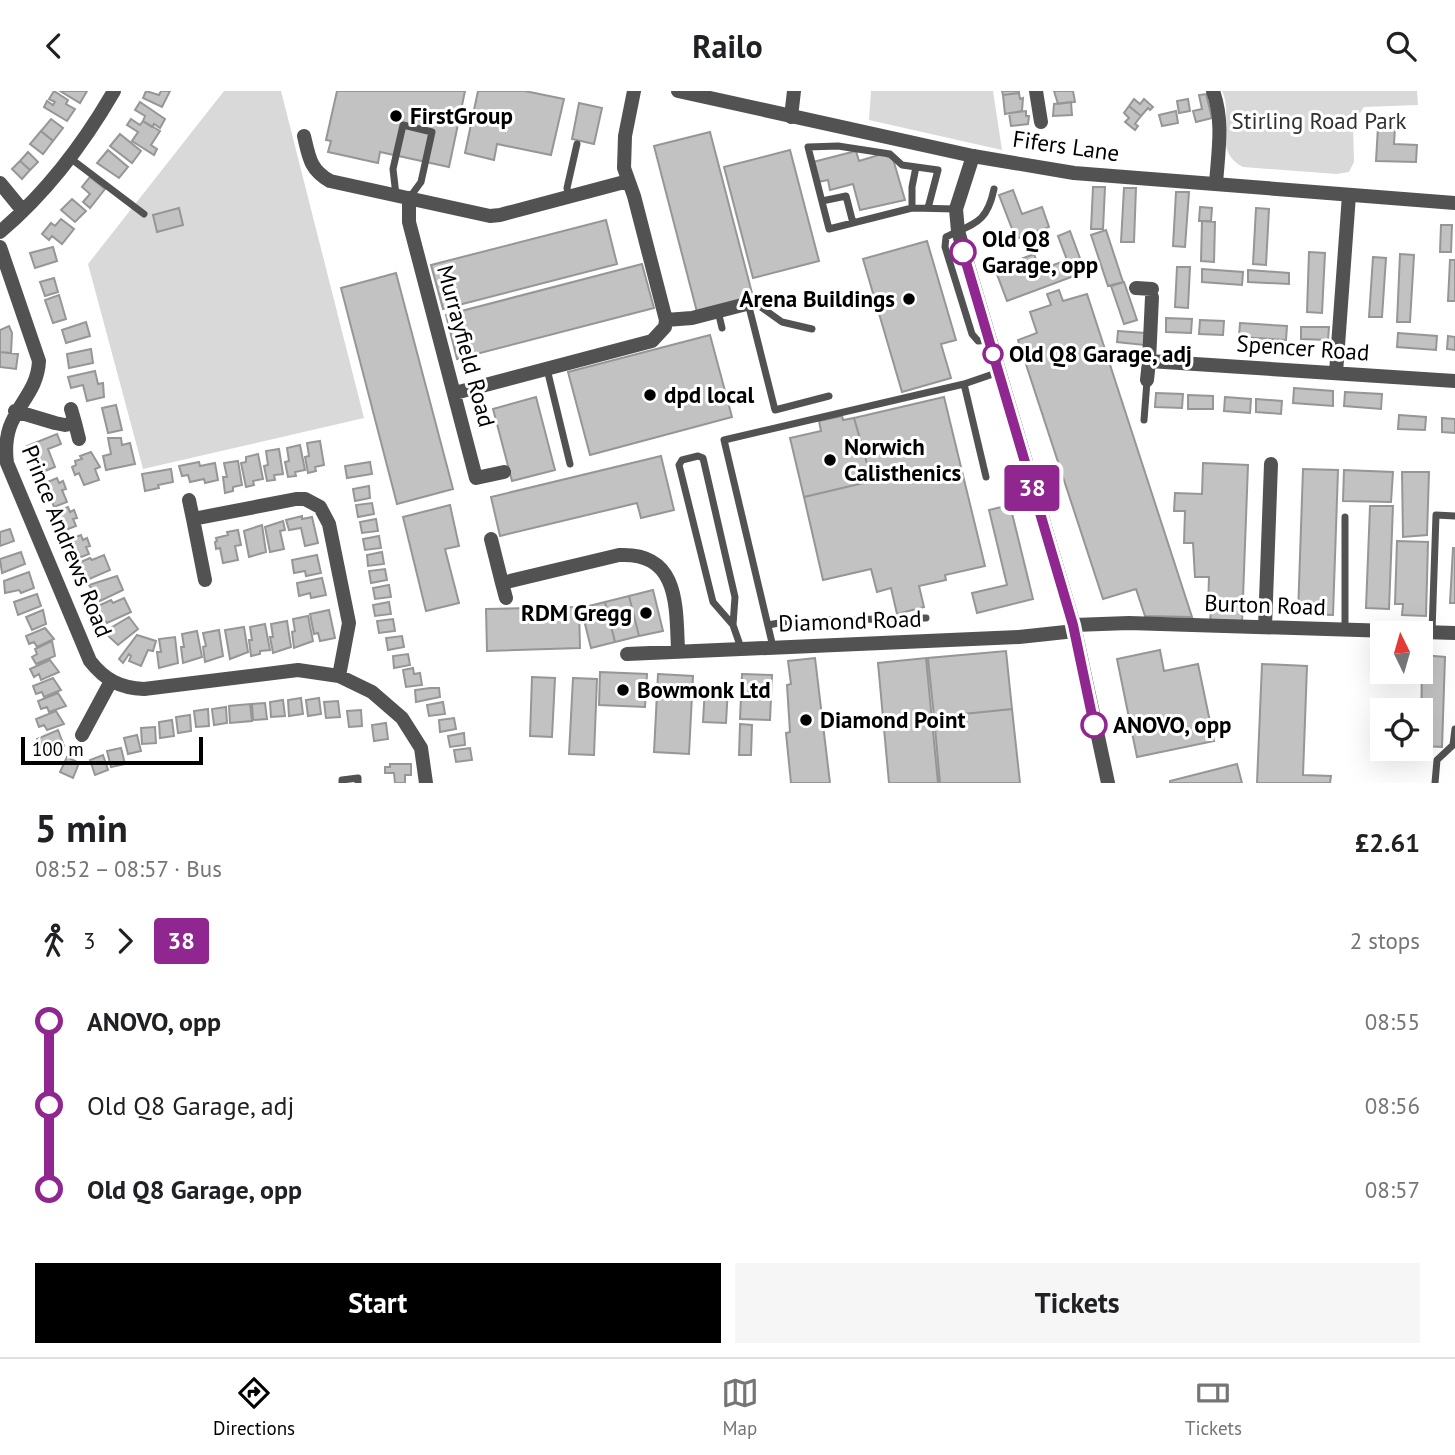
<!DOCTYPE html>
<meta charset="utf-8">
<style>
:root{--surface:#fff;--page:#f6f6f6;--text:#202124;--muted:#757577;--line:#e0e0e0;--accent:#000}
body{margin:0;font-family:"PT Sans",sans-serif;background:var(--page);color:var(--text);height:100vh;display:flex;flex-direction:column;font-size:26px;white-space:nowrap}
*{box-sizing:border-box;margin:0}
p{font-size:23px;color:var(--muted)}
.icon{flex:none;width:38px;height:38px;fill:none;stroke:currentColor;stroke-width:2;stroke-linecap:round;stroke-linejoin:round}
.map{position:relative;height:692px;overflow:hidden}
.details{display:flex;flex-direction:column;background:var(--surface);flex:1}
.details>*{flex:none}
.badge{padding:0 14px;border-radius:5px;font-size:24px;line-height:46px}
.needle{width:46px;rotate:355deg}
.buttons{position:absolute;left:1370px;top:530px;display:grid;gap:14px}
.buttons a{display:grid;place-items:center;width:63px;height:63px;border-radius:0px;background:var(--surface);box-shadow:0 7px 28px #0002;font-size:35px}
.scale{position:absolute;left:21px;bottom:18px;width:182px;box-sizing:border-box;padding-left:7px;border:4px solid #000;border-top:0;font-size:19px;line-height:24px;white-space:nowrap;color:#000;-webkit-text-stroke:5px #fff;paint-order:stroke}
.map>.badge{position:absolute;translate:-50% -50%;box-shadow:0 0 0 4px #fff}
.legs{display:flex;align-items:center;gap:10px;height:77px;padding:0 35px;font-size:23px}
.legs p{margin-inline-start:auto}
.head{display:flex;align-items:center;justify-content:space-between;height:119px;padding:0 35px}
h1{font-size:38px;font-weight:800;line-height:52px}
.primary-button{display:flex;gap:14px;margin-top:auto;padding:14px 35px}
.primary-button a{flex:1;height:80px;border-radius:0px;background:var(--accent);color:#fff;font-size:28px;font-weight:800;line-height:80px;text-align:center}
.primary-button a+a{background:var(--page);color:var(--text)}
ul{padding:0 35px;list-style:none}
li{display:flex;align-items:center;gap:24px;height:84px;font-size:26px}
li i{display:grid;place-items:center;width:10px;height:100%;margin:0 9px;background:currentColor}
li i::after{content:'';width:18px;height:18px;margin:-9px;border:5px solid;border-radius:50%;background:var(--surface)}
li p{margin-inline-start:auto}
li:first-child i{background:linear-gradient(#0000 50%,currentColor 0)}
li:last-child i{background:linear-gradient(currentColor 50%,#0000 0)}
header{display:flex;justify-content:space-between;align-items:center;height:91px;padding:0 35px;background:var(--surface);font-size:32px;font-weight:800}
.tab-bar{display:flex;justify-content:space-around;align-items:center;height:98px;border-top:2px solid var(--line);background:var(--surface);font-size:19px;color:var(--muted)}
.tab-bar a{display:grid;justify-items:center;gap:4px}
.tab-bar .selected{color:var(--accent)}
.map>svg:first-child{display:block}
.green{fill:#d9d9d9}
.building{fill:#c2c2c2;stroke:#969696;stroke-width:2}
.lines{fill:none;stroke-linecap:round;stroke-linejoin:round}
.service{stroke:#525252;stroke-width:7}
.minor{stroke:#525252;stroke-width:14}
.tertiary{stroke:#525252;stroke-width:14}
.line-1-casing{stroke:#fff;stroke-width:16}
.line-1{stroke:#90268f;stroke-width:10}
.poi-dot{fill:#000;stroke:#fff;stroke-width:2.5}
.stop-1-dot{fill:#fff;stroke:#90268f;stroke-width:3.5}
.labels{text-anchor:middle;stroke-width:6;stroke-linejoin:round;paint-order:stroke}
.poi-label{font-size:23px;font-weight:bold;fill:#000;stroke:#fff;text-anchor:start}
.park-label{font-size:23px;fill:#303030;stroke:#fff}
.street-label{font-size:23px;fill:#000;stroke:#fff}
.stop-label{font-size:23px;font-weight:bold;fill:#000;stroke:#fff;text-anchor:start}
</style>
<header><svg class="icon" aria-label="back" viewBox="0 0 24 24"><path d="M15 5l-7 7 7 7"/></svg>Railo<svg class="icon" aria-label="search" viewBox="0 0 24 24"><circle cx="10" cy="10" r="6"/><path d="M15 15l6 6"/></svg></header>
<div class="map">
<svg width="1455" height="692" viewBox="0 0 1455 692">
<rect width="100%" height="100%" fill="#fff"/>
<path class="green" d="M224,0H281L364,327L143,378L88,173Z
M871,0H993L1002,59L869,29Z
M1222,0H1417L1418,14L1364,16L1353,32L1354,71L1349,81L1337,83L1243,76C1211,60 1235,27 1222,0Z"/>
<path class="building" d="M54,0L68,9L66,13L75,18L67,30L44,16L47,10L53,14L55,11L49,8Z
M60,0H87L80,12Z
M146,0L159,4L161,0H170L162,16L143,7Z
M337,0H465L449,76L380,61L378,72L328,61L331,50L326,49Z
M478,0H525L564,8L551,64L497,53L494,69L465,62Z
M1002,0H1019V2L1003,4Z
M1054,0H1073L1075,11L1058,13Z
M1019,2L1020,8L1023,7L1022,20L1005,23L1003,4Z
M1206,3L1212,27L1196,31L1193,20L1202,18L1199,4Z
M1134,8L1140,13L1144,8L1153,16L1150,19L1148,17L1141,25L1129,15Z
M1188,8L1190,20L1179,22L1177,10Z
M140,11L165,28L160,37L154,33L152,36L143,30L145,25L135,19Z
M1071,11L1072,24L1053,25L1054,13Z
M579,12L602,17L594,53L572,48Z
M1129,15L1141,25L1135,33L1138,35L1135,39L1125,31L1129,27L1124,22Z
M1026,20V25H1029L1028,33L1011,35L1009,22Z
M1176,20L1178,32L1162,35L1159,24Z
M51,28L63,37L53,50L41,40Z
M131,28L140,34L143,30L160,40L151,54L157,58L154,64L132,50L138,41L127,34Z
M1378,36H1395L1394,53L1417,54L1416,71L1376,70Z
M41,40L53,50L43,63L30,53Z
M710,41L753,206L697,221L654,55Z
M120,43L141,60L132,72L110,55Z
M108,59L128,76L119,87L97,72Z
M790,59L819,170L753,187L724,76Z
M856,60L859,70L882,63L893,68L905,109L860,119L853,93L830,99L828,89L818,91L813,71Z
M28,61L38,71L30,79L20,70Z
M20,70L30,79L22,88L12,78Z
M90,86L105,98L90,117L83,111L90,103L82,96Z
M1093,96H1105L1103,138H1091Z
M1124,97H1136L1134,151H1121Z
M1013,99L1022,123L1042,116L1049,136L1016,148L999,104Z
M1176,101H1189L1185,156L1173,155Z
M72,108L86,120L75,131L61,119Z
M1200,116L1212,117L1211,130H1199Z
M179,117L183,134L157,141L153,124Z
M1256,117L1269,118L1266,174L1253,173Z
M61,128L74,138L62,153L52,145L49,149L42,143L51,132L55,135Z
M606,129L617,173L443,218L431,174Z
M1202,130L1215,131L1214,171L1201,170Z
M1441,134H1452L1451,161H1440Z
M1106,139L1123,191L1108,195L1091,144Z
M1070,140L1085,181L1007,210L995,178L1034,163L1040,179L1067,169L1058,145Z
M927,150L956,249L941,253L951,287L902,301L863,168Z
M53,156L57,170L35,177L30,162Z
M1309,161L1325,162L1322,222L1307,221Z
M1400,163L1414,164L1410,231H1397Z
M1373,166L1386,167L1382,226H1369Z
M1450,169H1455V210H1448Z
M642,173L654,217L457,268L446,224Z
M1177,176H1190L1188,217L1175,216Z
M1202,178L1243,181L1242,194L1202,191Z
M1248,179L1289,182V193L1248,191Z
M396,182L453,398L397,413L341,197Z
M54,187L58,201L45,205L40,191Z
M1124,191L1137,229L1124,233L1111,195Z
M1059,199L1063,210L1087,203L1192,526L1145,525L1136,498L1103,508L1018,249L1037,242L1030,221L1051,214L1047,203Z
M59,204L66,228L53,232L45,209Z
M1166,227L1192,228L1191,242L1166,241Z
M1200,229L1224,230L1223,244L1199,243Z
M86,231L90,245L66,252L62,239Z
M1240,232L1287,235L1286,249L1239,246Z
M9,235L12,242L11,262L0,261V239Z
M1301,236H1329L1328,249L1301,248Z
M1118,240L1145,242L1144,254L1117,251Z
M1398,242L1437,245L1436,259L1397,256Z
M710,244L732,326L590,364L568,281Z
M1448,245L1455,246V259L1447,258Z
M91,258L93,272L69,277L67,263Z
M0,261L18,263L16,278L0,276Z
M95,280L98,293L103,292L104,306L87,310L83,294L71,297L68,286Z
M1294,297L1333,300V315L1293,312Z
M1345,301L1382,303L1381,318L1344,315Z
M1156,302L1183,303L1182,317L1155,316Z
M1188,304L1213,305V318H1188Z
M536,306L555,379L512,390L493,318Z
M944,306L985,475L945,484L946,489L919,495L924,516L897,523L891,497L877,501L871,478L823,489L804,406L872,390L854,327Z
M1225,306L1251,308L1250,322L1224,320Z
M1256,308L1282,310L1281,323L1256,321Z
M116,314L122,339L108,342L102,317Z
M1399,324L1426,326L1425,339L1398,338Z
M842,325L843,329L854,327L872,390L804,406L790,347L821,340L819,330Z
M1442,327L1455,328V342L1442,341Z
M57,343L61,353L48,358L55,376L38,383L27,355Z
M108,347H121L122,354L130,352L135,373L106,379L103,365L111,363Z
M320,350L324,374L315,376L316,380L308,382L305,366L309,365L307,352Z
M300,354L305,379L295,381L296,385L288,386L285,371L289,370L287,357Z
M279,358L283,383L274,384L275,389L267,390L264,375L268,374L266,360Z
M91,361L100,376L95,378L99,389L84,394L79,382L75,384L72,376L76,374L75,370L82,368L80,365Z
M258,363L263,388L253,390L254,394L246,396L241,372L246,371V366Z
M661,365L674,419L641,427L637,412L500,445L491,406Z
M238,370L242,394L233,396V400L225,402L223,386H227L224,372Z
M199,371L200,375L215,372L218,389L205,392L204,388L190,391L188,384L182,385L179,375Z
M370,371L372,383L347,387L345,375Z
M1203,372L1248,374L1242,533L1210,532L1211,518H1208L1209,486H1195L1193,452H1184L1185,420H1174L1175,402L1202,403Z
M171,378L173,391L158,394L159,397L145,400L142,383Z
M1303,378L1338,379L1333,524L1298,523Z
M1344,379L1393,381L1391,411L1343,410Z
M1402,381H1429L1427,444L1403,446Z
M57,387L59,392L63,390L66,398L62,399L67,411L54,416L45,392Z
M369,395L370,407L355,410L353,398Z
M372,412L374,423L358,426L356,414Z
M450,414L459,455L445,458L459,512L426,520L403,426Z
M1010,414L1033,508L977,522L972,502L1007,494L989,419Z
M1370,415H1393L1389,518L1366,517Z
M68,416L70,421L74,419L77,427L73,428L76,435L63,440L55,421Z
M302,425V428L312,426L318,452L305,455L301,437L289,439L286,429Z
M376,428L378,440L362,442L360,431Z
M283,430L285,439L280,440L284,458L270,461L265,436Z
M262,434L266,461L249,466L244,440Z
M10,438L14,450L0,455V441Z
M238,439L241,454L235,455L238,469L223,472L220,457L216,458L215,451L217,450L216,447L228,444L227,441Z
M81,444L83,449L87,447L90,455L86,456L89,463L76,468L68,449Z
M379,445L381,457L365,459L363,448Z
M1397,450L1428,451L1426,525L1402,524L1403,513H1395Z
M1453,457H1455V512H1450Z
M21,461L25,473L2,482L0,468Z
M382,461L384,473L368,475L367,464Z
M104,464L110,479L87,489L82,480L79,481L76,473L90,467L92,469Z
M317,464L321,482L306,485L305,480L294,482L292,469Z
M385,478L387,489L371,492L369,480Z
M29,481L34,497L21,502L19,499L5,502L4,490Z
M117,485L123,499L100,510L89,494Z
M322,487L326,504L311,507L310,502L299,505L297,492Z
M389,494L391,506L375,508L373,497Z
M653,499L663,540L639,545L629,505Z
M37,503L41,515L18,524L14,511Z
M629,505L639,545L615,551L605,511Z
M124,507L131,521L107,532L96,516L111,509L113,512Z
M389,511L391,523L375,525L373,514Z
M605,511L615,551L591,557L581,517Z
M579,516L580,557L487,560L486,518Z
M43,519L46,533L32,539L26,526Z
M329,519L335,547L320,550L318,542L314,543L310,523Z
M308,525L313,550L294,557L292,541L295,540L293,528Z
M129,526L138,538L118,554L104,541Z
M393,528L395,540L379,542L377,530Z
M287,530L291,556L273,562L270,546H273L271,533Z
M265,533L270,559L260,560V563L251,565L249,549H252L250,536Z
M244,536L248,561L230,568L225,539Z
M45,537L54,548L37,556L34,551L29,553L26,545Z
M219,539L223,565L205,571L203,556L206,555L203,542Z
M197,540L202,566L183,572L181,556H184L182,543Z
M137,544L156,550L153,560L148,559L141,575L129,570L131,565L129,563L123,572L119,568Z
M402,545L404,556L388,559L386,547Z
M175,546L178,572L159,577L157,561H161L159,548Z
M52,550L55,565L36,573L32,566L37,563L35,558Z
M1160,559L1164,580L1198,573L1214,650L1137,666L1117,568Z
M1006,560L1012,618L934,626L928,567Z
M408,563L410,574L394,577L393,565Z
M1422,564L1445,566L1442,656L1421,655Z
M815,567L830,692H791L786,642L790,641L787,594L791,593L788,570Z
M926,567L938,692H889L878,572Z
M50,569L59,581L41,589L39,583L34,586L30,578Z
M1262,573L1307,575L1303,684L1331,685L1330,692H1257Z
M413,577L414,583L420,582L422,594L406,596L403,579Z
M600,581L647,583L645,616L599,614Z
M658,583L693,585L689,663L654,661Z
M742,583L772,584L770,629L740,628Z
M532,586L555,587L552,646L530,645Z
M53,587L61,599L44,606L42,601L36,603L33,595Z
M573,587L597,588L594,664L569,663Z
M705,596L728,597L726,632L703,631Z
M430,597H439L440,606L416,611L415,599Z
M58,602L66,615L49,621L47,616L41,618L38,610Z
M301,607L303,623L289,625L288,609Z
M319,607L321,623L308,625L306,609Z
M283,609L285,625L271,626L270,611Z
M338,610L340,626L326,627L324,611Z
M443,611L445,623L429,625L427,614Z
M265,612L267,628L253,629L252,613Z
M250,613L252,630L230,632L229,615Z
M226,616L227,632L214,634L212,618Z
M208,618L209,635L196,636L194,620Z
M1012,618L1020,692H940L934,626Z
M361,619L362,635L349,636L347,620Z
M56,620L64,633L47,639L44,634L39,636L36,628Z
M190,624L191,640L178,642L176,626Z
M454,627L456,638L440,641L439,629Z
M172,629L174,645L160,647L159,631Z
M386,632L388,648L374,650L372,634Z
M740,633L752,634L751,664H739Z
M155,636L156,652L142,653L141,637Z
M58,639L64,655L44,663L37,648Z
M464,642L465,654L450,656L448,645Z
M137,644L141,660L128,663L124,647Z
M121,657L125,673L111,676L107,660Z
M470,657L472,669L456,671L454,659Z
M103,664L108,679L95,684L90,669Z
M67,666L79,672L73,687L60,681Z
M390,673H411V684H405V692H395L394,682H385V676H390Z
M1237,673L1242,692H1170V690Z"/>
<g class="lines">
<path class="service" d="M70,67L144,123
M396,104L393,78L403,34L432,41L421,91L410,106
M569,106L567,97L577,53
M822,110L846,105L853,132
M912,117V96L916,76
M928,117L938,79L902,74L890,63L838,55L808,56L829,138L912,117L956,118
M754,211L782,231L812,238
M748,212L775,319L829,305
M718,220L722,237
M990,249L978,250L972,243L945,156L946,146C975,132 987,132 994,98
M547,278L570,373
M964,293L999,281
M1144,329L1147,290
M733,534L713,511L679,374L682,369L698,365L703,367L735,506L733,534L741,557
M768,534L790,530L926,527
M1345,539V426
M1432,541L1436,424L1455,425
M773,556L724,349L964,293L986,386
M342,692V689L358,687V692
M1435,692L1437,669L1453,654L1455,638"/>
<path class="minor" d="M634,0L625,45L624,77L634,105L666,229
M1036,0L1041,31
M1213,0C1224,30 1218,62 1216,93
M791,26L794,0
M304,45C309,66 310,79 330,90L490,125L500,124L628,90
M973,65L956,118L958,140L1074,534L1108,692
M0,92L23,120
M409,107V131L476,387L504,381
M0,141C46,102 84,52 114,0
M0,156L39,270C37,311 0,319 7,372L90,570C105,589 120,597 144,598L298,579L339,585L372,601L402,627L421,657L426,692
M1136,197L1152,198
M1149,270L1152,206
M1336,282L1349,104
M1147,289L1149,270L1455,290
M455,302L652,250L665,236L666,229L692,227L754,211
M15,320L55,332L65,334L75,332L71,318
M75,332L79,348
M189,409L193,428L296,408H305L320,416L329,433L349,532L339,585
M193,428L205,489
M491,448L502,492L619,464C679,461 676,514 678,559
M502,492L506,507
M1074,534L1129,532L1455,542
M1265,536L1271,373
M627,563L1019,546L1075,540
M82,644L111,590"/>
<path class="tertiary" d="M678,0L973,65L1074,82L1455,112"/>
</g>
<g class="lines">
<g class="line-1-casing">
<path id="line-1" d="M963,161L1073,534L1094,634"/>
</g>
<use href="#line-1" class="line-1"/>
</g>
<g class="poi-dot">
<circle cx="396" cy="25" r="7"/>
<circle cx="909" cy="208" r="7"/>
<circle cx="650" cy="304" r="7"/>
<circle cx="830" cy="369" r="7"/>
<circle cx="646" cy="522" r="7"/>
<circle cx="623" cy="599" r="7"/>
<circle cx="806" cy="629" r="7"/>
</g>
<g class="stop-1-dot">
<circle cx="963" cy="161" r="12"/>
<circle cx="993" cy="263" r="9"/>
<circle cx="1094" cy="634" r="12"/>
</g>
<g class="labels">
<g class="poi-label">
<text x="410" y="33">FirstGroup</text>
<text x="895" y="216" text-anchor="end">Arena Buildings</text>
<text x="664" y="312">dpd local</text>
<text x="844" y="364">Norwich<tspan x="844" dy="26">Calisthenics</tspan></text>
<text x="632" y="530" text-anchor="end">RDM Gregg</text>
<text x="637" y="607">Bowmonk Ltd</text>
<text x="820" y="637">Diamond Point</text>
</g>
<g class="park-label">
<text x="1319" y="38">Stirling Road Park</text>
</g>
<g class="street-label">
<text transform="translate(1066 55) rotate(8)" y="8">Fifers Lane</text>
<text transform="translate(466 255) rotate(75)" y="8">Murrayfield Road</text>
<text transform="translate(1303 257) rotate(4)" y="8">Spencer Road</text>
<text transform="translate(67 450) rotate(68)" y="8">Prince Andrews Road</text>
<text transform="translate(1265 514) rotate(2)" y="8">Burton Road</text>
<text transform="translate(850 530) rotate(-2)" y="8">Diamond Road</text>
</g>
<g class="stop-label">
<text x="982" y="156">Old Q8<tspan x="982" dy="26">Garage, opp</tspan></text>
<text x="1009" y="271">Old Q8 Garage, adj</text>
<text x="1113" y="642">ANOVO, opp</text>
</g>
</g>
</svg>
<div class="buttons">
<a><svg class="needle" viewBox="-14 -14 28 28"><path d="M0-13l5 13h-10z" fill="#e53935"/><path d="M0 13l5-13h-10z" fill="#757577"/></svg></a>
<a><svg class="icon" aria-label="locate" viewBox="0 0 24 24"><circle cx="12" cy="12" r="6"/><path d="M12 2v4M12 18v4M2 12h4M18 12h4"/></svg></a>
</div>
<div class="scale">100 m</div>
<b class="badge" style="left:1032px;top:397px;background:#90268f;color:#fff">38</b>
</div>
<section class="details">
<div class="head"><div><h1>5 min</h1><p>08:52 – 08:57 · Bus</p></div><b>£2.61</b></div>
<div class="legs"><svg class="icon" aria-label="walk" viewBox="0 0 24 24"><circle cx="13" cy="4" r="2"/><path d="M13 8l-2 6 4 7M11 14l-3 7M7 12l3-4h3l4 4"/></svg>3<svg class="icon" aria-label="forward" viewBox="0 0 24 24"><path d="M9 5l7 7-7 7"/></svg><b class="badge" style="background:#90268f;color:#fff">38</b><p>2 stops</p></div>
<ul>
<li><i style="color:#90268f"></i><b>ANOVO, opp</b><p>08:55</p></li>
<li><i style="color:#90268f"></i><span>Old Q8 Garage, adj</span><p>08:56</p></li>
<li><i style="color:#90268f"></i><b>Old Q8 Garage, opp</b><p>08:57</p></li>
</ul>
<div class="primary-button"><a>Start</a><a>Tickets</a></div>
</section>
<nav class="tab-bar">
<a class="selected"><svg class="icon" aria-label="directions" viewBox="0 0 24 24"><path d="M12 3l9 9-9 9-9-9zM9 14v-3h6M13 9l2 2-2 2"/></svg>Directions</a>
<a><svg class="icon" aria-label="map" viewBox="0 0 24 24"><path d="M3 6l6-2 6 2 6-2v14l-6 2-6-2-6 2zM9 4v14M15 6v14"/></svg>Map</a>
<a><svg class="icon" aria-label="tickets" viewBox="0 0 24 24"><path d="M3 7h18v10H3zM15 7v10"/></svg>Tickets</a>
</nav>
